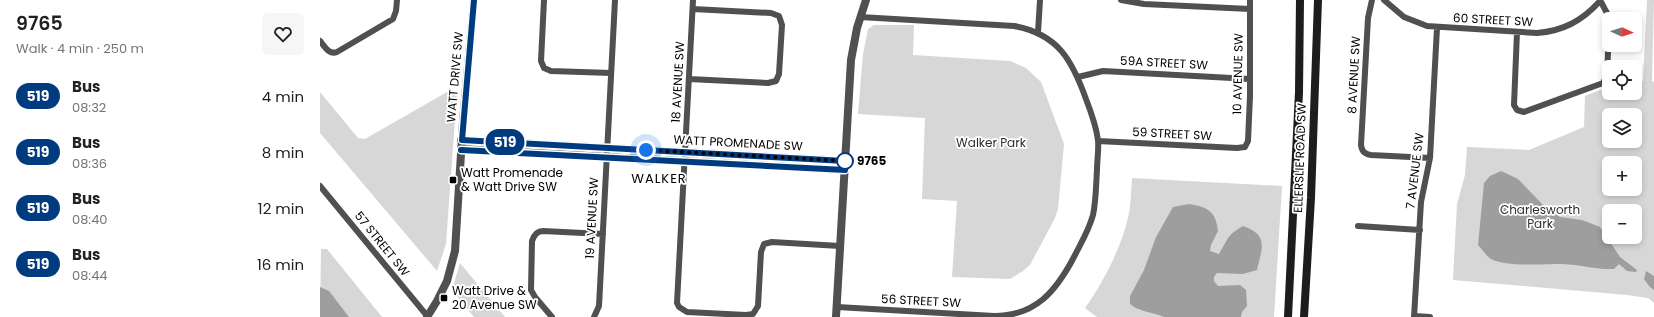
<!DOCTYPE html>
<meta charset="utf-8">
<style>
:root{--surface:#fff;--page:#f6f6f6;--text:#202124;--muted:#757577}
body{margin:0;font-family:Poppins,sans-serif;background:var(--page);color:var(--text);height:100vh;display:flex;flex-direction:column;font-size:15px;white-space:nowrap}
*{box-sizing:border-box;margin:0}
p{font-size:13px;color:var(--muted)}
.icon{flex:none;width:22px;height:22px;fill:none;stroke:currentColor;stroke-width:2;stroke-linecap:round;stroke-linejoin:round}
.map{position:relative;flex:1;overflow:hidden}
.sheet{display:flex;flex-direction:column;background:var(--surface);width:320px}
.sheet>*{flex:none}
.badge{padding:0 8px;border-radius:13px;font-size:14px;line-height:26px}
.needle{width:26px;rotate:93deg}
.tools{position:absolute;left:1282px;top:12px;display:grid;gap:8px}
.tools a{display:grid;place-items:center;width:40px;height:40px;border-radius:6px;background:var(--surface);box-shadow:0 2px 6px #0003;font-size:20px}
.you{position:absolute;width:20px;height:20px;margin:-10px;border:3px solid #fff;border-radius:50%;background:#1a73e8;box-shadow:0 0 0 6px #1a73e833}
.map>.badge{position:absolute;translate:-50% -50%;box-shadow:0 0 0 2px #fff}
.round{display:grid;place-items:center;flex:none;width:42px;height:42px;border-radius:6px;background:var(--page)}
.summary{display:flex;align-items:center;justify-content:space-between;height:68px;padding:0 16px}
h1{font-size:19px;font-weight:600;line-height:30px}
ul{padding:0;list-style:none}
li{display:flex;align-items:center;gap:12px;height:56px;padding:0 16px}
li div{flex:1}
li b{display:block;font-size:15px}
li em{font-style:normal}
li .badge{min-width:44px;font-weight:700;text-align:center}
main{display:flex;flex:1;min-height:0}
.map>svg:first-child{display:block}
.green{fill:#d7d7d7;fill-rule:evenodd}
.water{fill:#9e9e9e}
.lines{fill:none;stroke-linecap:round;stroke-linejoin:round}
.minor{stroke:#505050;stroke-width:6}
.tertiary{stroke:#505050;stroke-width:8}
.secondary{stroke:#1d1d1d;stroke-width:8}
.line-casing{stroke:#fff;stroke-width:9}
.line{stroke:#003b80;stroke-width:6}
.walk{stroke:#000;stroke-width:4;stroke-dasharray:0 7.2}
.stop-dot{fill:#fff;stroke:#003b80;stroke-width:2}
.poi-dot{fill:#000;stroke:#fff;stroke-width:1.5}
.labels{text-anchor:middle;stroke-width:3.5;stroke-linejoin:round;paint-order:stroke}
.street-label{font-size:12px;fill:#000;stroke:#fff}
.park-label{font-size:12px;fill:#2e2e2e;stroke:#fff}
.stop-label{font-size:12px;font-weight:bold;fill:#000;stroke:#fff;text-anchor:start}
.poi-label{font-size:12px;fill:#000;stroke:#fff;text-anchor:start}
.neighbourhood-label{font-size:13px;letter-spacing:1px;fill:#000;stroke:#fff}
</style>
<main>
<section class="sheet">
<div class="summary"><div><h1>9765</h1><p>Walk · 4 min · 250 m</p></div><a class="round"><svg class="icon" aria-label="heart" viewBox="0 0 24 24"><path d="M12 20l-8-8c-3-5 5-10 8-4 3-6 11-1 8 4z"/></svg></a></div>
<ul>
<li><span class="badge" style="background:#003b80;color:#fff">519</span><div><b>Bus</b><p>08:32</p></div><em>4 min</em></li>
<li><span class="badge" style="background:#003b80;color:#fff">519</span><div><b>Bus</b><p>08:36</p></div><em>8 min</em></li>
<li><span class="badge" style="background:#003b80;color:#fff">519</span><div><b>Bus</b><p>08:40</p></div><em>12 min</em></li>
<li><span class="badge" style="background:#003b80;color:#fff">519</span><div><b>Bus</b><p>08:44</p></div><em>16 min</em></li>
</ul>
</section>
<div class="map">
<svg width="1334" height="317" viewBox="0 0 1334 317">
<rect width="100%" height="100%" fill="#fff"/>
<path class="green" d="M1327,0H1334L1332,81L1334,82V303L1328,298L1307,295L1133,280L1137,204L1145,175L1147,147L1209,150L1264,127L1265,96L1280,90L1289,89V93H1315V81H1323ZM1289,115H1315V141H1289ZM1289,163H1315V189H1289ZM1289,211H1315V237H1289Z
M554,25H594L593,55L690,61L706,68L721,82L744,144L738,209L735,218L710,265L703,271L690,279L632,277L637,201L602,199L605,118L538,114L543,54L548,29Z
M0,92L38,138L45,139L127,92H137L126,244L117,271L0,133Z
M812,178L962,186L954,317H777L765,308C783,283 801,248 808,218C811,206 811,191 812,178Z
M1,249H7L62,317H0Z
M140,263L185,317H154L132,290Z"/>
<path class="water" d="M1181,171L1198,179L1225,207L1240,217L1262,220L1280,227L1300,257L1317,270L1316,272L1307,271L1299,264L1294,269C1276,270 1258,264 1239,264C1222,264 1186,267 1171,259C1166,256 1162,249 1158,245L1164,183L1170,176Z
M869,204C886,207 896,210 898,231L891,245L890,251L899,254C908,239 907,235 923,226C949,235 942,248 937,270L923,274L897,273L894,277V281L898,286L920,285L926,290L927,306L922,312L921,317H844C833,312 819,312 810,304V296L824,270L836,237L853,207Z
M1326,271L1334,276V290L1330,287L1324,279Z
M0,287L9,291L29,317H0Z"/>
<g class="lines">
<path class="minor" d="M224,0L221,61L224,68L231,71L291,73
M373,0L357,303L359,307L367,312L426,315L433,314L438,306L441,252L444,244L452,242L520,246
M801,0L824,4L930,9
M1052,0L1048,18L1041,145C1042,152 1045,154 1051,155L1110,158
M1064,0L1084,17L1107,26L1217,33C1243,31 1262,21 1280,1
M1280,0L1288,15L1289,28
M1197,32L1194,105L1197,110L1204,112L1283,83L1287,75L1289,30
M718,33L720,0
M0,41C5,47 9,55 17,52L73,19L76,11L77,0
M758,77L783,71L930,79
M369,79L448,83L456,81L459,74L462,25L459,16L451,13L373,9
M778,141L917,148L925,147L928,141L930,96V0
M0,186L108,317
M1038,226L1100,230
M517,307L674,316C716,316 736,291 754,257C761,243 769,230 773,215C776,201 776,185 777,170C777,160 779,149 778,140C776,125 771,112 766,99C752,60 738,34 694,26L540,17
M1094,316L1110,317
M232,317L215,297L211,290L212,241C214,235 217,231 223,231L283,234
M274,317L279,306L295,0
M1094,317L1101,202L1110,158L1117,28"/>
<path class="tertiary" d="M141,140L525,161
M141,149L525,170
M107,317L117,301L127,281L135,251L143,121L154,0
M516,317L531,60L537,28L546,0"/>
<path class="secondary" d="M968,317L979,92L980,0
M984,317L991,198L998,0"/>
</g>
<g class="lines">
<g class="line-casing">
<path id="line" d="M141,150L525,170V161L142,140L154,0"/>
</g>
<use href="#line" class="line"/>
<path class="walk" d="M326,150L525,161"/>
</g>
<circle class="stop-dot" cx="525" cy="161" r="8"/>
<g class="poi-dot">
<rect x="129" y="176" width="8" height="8" rx="2"/>
<rect x="120" y="294" width="8" height="8" rx="2"/>
</g>
<g class="labels">
<g class="street-label">
<text transform="translate(1173 20) rotate(3)" y="4">60 STREET SW</text>
<text transform="translate(844 63) rotate(3)" y="4">59A STREET SW</text>
<text transform="translate(918 74) rotate(-89)" y="4">10 AVENUE SW</text>
<text transform="translate(1034 75) rotate(-87)" y="4">8 AVENUE SW</text>
<text transform="translate(135 77) rotate(-85)" y="4">WATT DRIVE SW</text>
<text transform="translate(358 82) rotate(-87)" y="4">18 AVENUE SW</text>
<text transform="translate(852 134) rotate(3)" y="4">59 STREET SW</text>
<text transform="translate(418 143) rotate(3)" y="4">WATT PROMENADE SW</text>
<text transform="translate(980 158) rotate(-88)" y="4">ELLERSLIE ROAD SW</text>
<text transform="translate(1095 171) rotate(-83)" y="4">7 AVENUE SW</text>
<text transform="translate(272 218) rotate(-87)" y="4">19 AVENUE SW</text>
<text transform="translate(62 244) rotate(51)" y="4">57 STREET SW</text>
<text transform="translate(601 301) rotate(3)" y="4">56 STREET SW</text>
</g>
<g class="park-label">
<text x="671" y="147">Walker Park</text>
<text x="1220" y="214">Charlesworth<tspan x="1220" dy="14">Park</tspan></text>
</g>
<g class="stop-label">
<text x="537" y="165">9765</text>
</g>
<g class="poi-label">
<text x="141" y="177">Watt Promenade<tspan x="141" dy="14">&amp; Watt Drive SW</tspan></text>
<text x="132" y="295">Watt Drive &amp;<tspan x="132" dy="14">20 Avenue SW</tspan></text>
</g>
<g class="neighbourhood-label">
<text x="339" y="183">WALKER</text>
</g>
</g>
</svg>
<div class="tools">
<a><svg class="needle" viewBox="-14 -14 28 28"><path d="M0-13l5 13h-10z" fill="#e53935"/><path d="M0 13l5-13h-10z" fill="#757577"/></svg></a>
<a><svg class="icon" aria-label="locate" viewBox="0 0 24 24"><circle cx="12" cy="12" r="6"/><path d="M12 2v4M12 18v4M2 12h4M18 12h4"/></svg></a>
<a><svg class="icon" aria-label="layers" viewBox="0 0 24 24"><path d="M12 4l9 5-9 5-9-5zM3 14l9 5 9-5"/></svg></a>
<a>+</a>
<a>−</a>
</div>
<div class="you" style="left:326px;top:150px"></div>
<b class="badge" style="left:185px;top:142px;background:#003b80;color:#fff">519</b>
</div>
</main>
